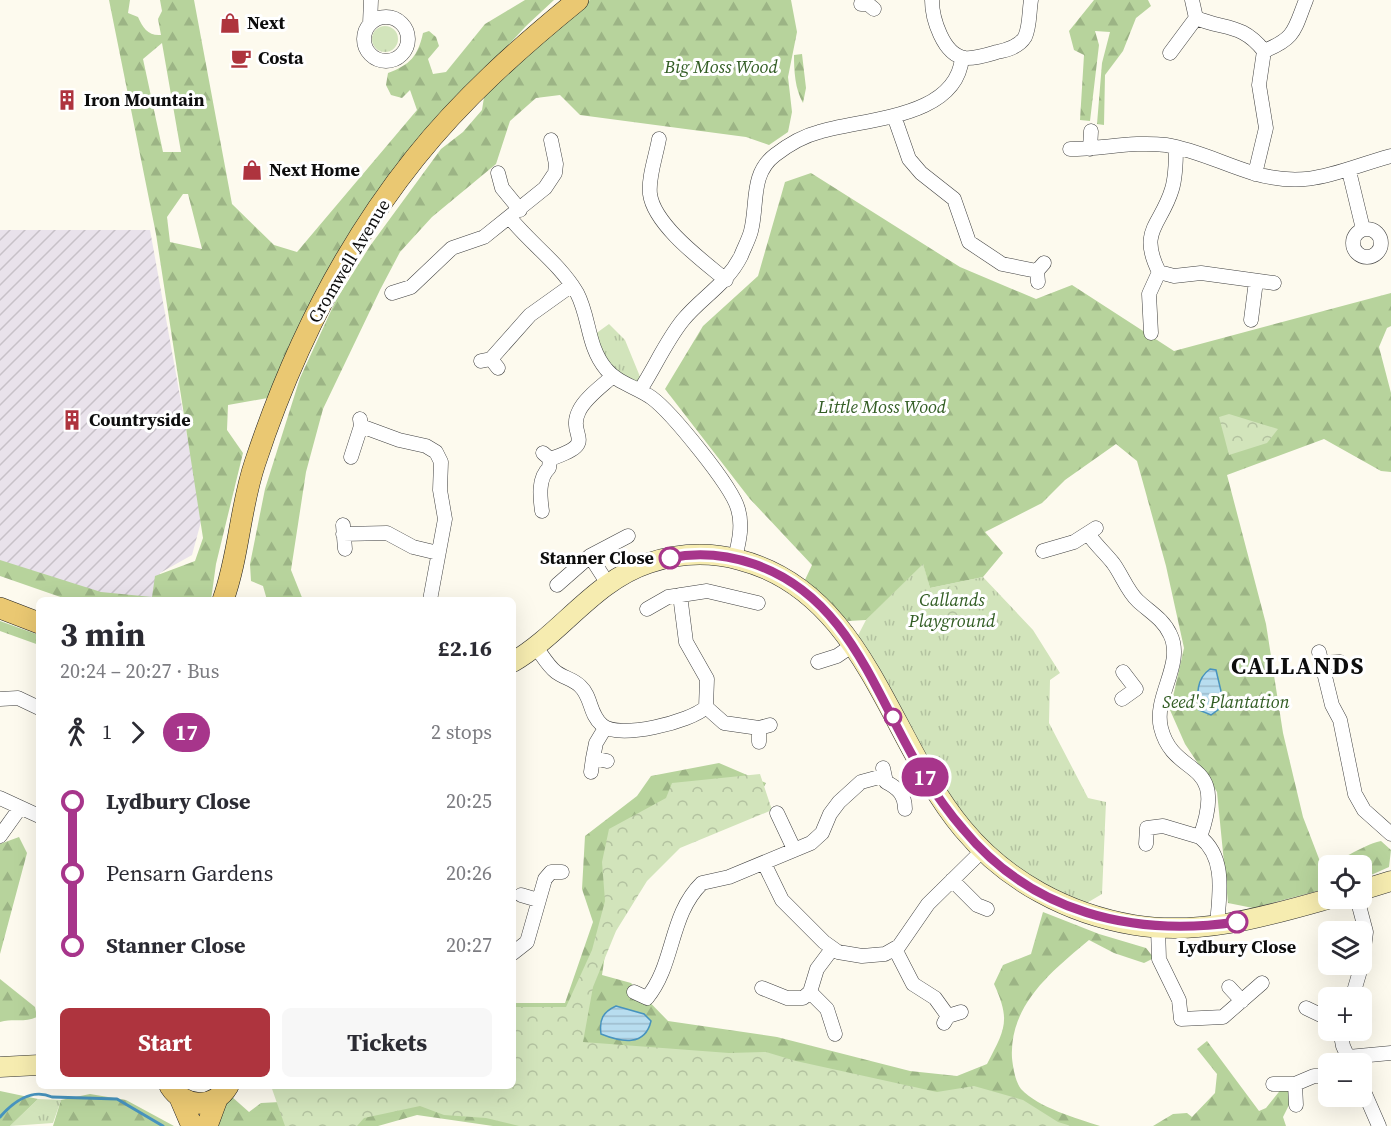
<!DOCTYPE html>
<meta charset="utf-8">
<style>
:root{--surface:#fff;--page:#f7f7f7;--text:#2b2b33;--muted:#7c7c81;--accent:#ae343e}
body{margin:0;font-family:"Source Serif 4",serif;background:var(--page);color:var(--text);height:100vh;display:flex;flex-direction:column;font-size:22px;white-space:nowrap}
*{box-sizing:border-box;margin:0}
p{font-size:20px;color:var(--muted)}
.icon{flex:none;width:33px;height:33px;fill:none;stroke:currentColor;stroke-width:2;stroke-linecap:round;stroke-linejoin:round}
.map{position:relative;flex:1;overflow:hidden}
.details{position:absolute;left:36px;top:597px;width:480px;height:492px;display:flex;flex-direction:column;background:var(--surface);border-radius:9px;box-shadow:0 6px 24px #0002}
.details>*{flex:none}
.badge{padding:0 12px;border-radius:20px;font-size:21px;line-height:39px}
.buttons{position:absolute;left:1318px;top:855px;display:grid;gap:12px}
.buttons a{display:grid;place-items:center;width:54px;height:54px;border-radius:9px;background:var(--surface);box-shadow:0 6px 24px #0002;font-size:30px}
.map>.badge{position:absolute;translate:-50% -50%;box-shadow:0 0 0 3px #fff}
.legs{display:flex;align-items:center;gap:9px;height:66px;padding:0 24px;font-size:20px}
.legs p{margin-inline-start:auto}
.headline{display:flex;align-items:center;justify-content:space-between;height:102px;padding:0 24px}
h1{font-size:33px;font-weight:700;line-height:45px}
.cta{display:flex;gap:12px;margin-top:auto;padding:12px 24px}
.cta a{flex:1;height:69px;border-radius:9px;background:var(--accent);color:#fff;font-size:24px;font-weight:700;line-height:69px;text-align:center}
.cta a+a{background:var(--page);color:var(--text)}
ul{padding:0 24px;list-style:none}
li{display:flex;align-items:center;gap:21px;height:72px;font-size:22px}
li i{display:grid;place-items:center;width:9px;height:100%;margin:0 8px;background:currentColor}
li i::after{content:'';width:15px;height:15px;margin:-8px;border:4px solid;border-radius:50%;background:var(--surface)}
li p{margin-inline-start:auto}
li:first-child i{background:linear-gradient(#0000 50%,currentColor 0)}
li:last-child i{background:linear-gradient(currentColor 50%,#0000 0)}
.map>svg:first-child{display:block}
.industrial{fill:url(#industrial-furrows)}
.grass{fill:url(#grass-tufts)}
.forest{fill:url(#forest-firs);fill-rule:evenodd}
.park{fill:url(#park-crowns)}
.water{fill:url(#water-rules);stroke:#4793be;stroke-width:1.5}
.lines{fill:none;stroke-linecap:round;stroke-linejoin:round}
.stream{stroke:#4793be;stroke-width:3}
.street-casing{stroke:#404040;stroke-width:15}
.secondary-casing{stroke:#2f2f2f;stroke-width:21}
.primary-casing{stroke:#1e1e1e;stroke-width:22}
.street{stroke:#fff;stroke-width:14}
.secondary{stroke:#f6ecb0;stroke-width:20}
.primary{stroke:#eac872;stroke-width:21}
.line-1-casing{stroke:#fff;stroke-width:14}
.line-1{stroke:#a7358b;stroke-width:9}
.stop-1-dot{fill:#fff;stroke:#a7358b;stroke-width:3}
.labels{text-anchor:middle;stroke-width:6;stroke-linejoin:round;paint-order:stroke}
.poi-label{font-size:18px;font-weight:bold;fill:#0d0d0d;stroke:#fff;text-anchor:start}
.park-label{font-size:18px;font-style:italic;fill:#325d24;stroke:#fff}
.street-label{font-size:18px;fill:#0d0d0d;stroke:#fff}
.stop-label{font-size:18px;font-weight:bold;fill:#0d0d0d;stroke:#fff;text-anchor:end}
.district-label{font-size:24px;font-weight:bold;letter-spacing:1.5px;fill:#0d0d0d;stroke:#fff}
</style>
<div class="map">
<svg width="1391" height="1126" viewBox="0 0 1391 1126">
<defs>
<pattern id="industrial-furrows" width="10" height="10" patternUnits="userSpaceOnUse" patternTransform="scale(1.5)"><rect width="10" height="10" fill="#e9e2eb"/><path d="M-1 1l2-2M0 10L10 0M9 11l2-2" fill="none" stroke="#c7c1c8"/></pattern>
<pattern id="grass-tufts" width="24" height="20" patternUnits="userSpaceOnUse" patternTransform="scale(1.5)"><rect width="24" height="20" fill="#d2e4bb"/><path d="M3 7l-1-3M5 7V3M7 7l1-3M15 17l-1-3M17 17v-4M19 17l1-3" fill="none" stroke="#b3c2a0"/></pattern>
<pattern id="forest-firs" width="22" height="20" patternUnits="userSpaceOnUse" patternTransform="scale(1.5)"><rect width="22" height="20" fill="#b7d39c"/><path d="M5 1l3.5 6h-7zM16 11l3.5 6h-7z" fill="#9cb485"/></pattern>
<pattern id="park-crowns" width="20" height="18" patternUnits="userSpaceOnUse" patternTransform="scale(1.5)"><rect width="20" height="18" fill="#d2e4bb"/><path d="M2 6a3 3 0 1 1 6 0M12 15a3 3 0 1 1 6 0" fill="none" stroke="#b3c2a0"/></pattern>
<pattern id="water-rules" width="6" height="5" patternUnits="userSpaceOnUse" patternTransform="scale(1.5)"><rect width="6" height="5" fill="#b8ddef"/><path d="M0 2.5h6" fill="none" stroke="#9dbccc"/></pattern>
</defs>
<rect width="100%" height="100%" fill="#fdfaee"/>
<path class="industrial" d="M0,230H150L202,518L192,555L160,573L156,600H120L0,561Z"/>
<path class="grass" d="M372 39a13 13 0 1 1 26 0a13 13 0 1 1-26 0Z
M609,324L625,340L643,384L613,376L591,337Z
M923,563L930,588L983,577L1033,630L1060,673L1050,680L1049,723L1088,798L1106,802L1102,894L1075,910L983,850L853,645L866,620Z
M38,1099L61,1100L53,1123L10,1126Z"/>
<path class="forest" d="M109,0H130L128,13L138,17C143,28 148,36 161,35L158,19L162,11L160,0H194L232,204L274,245L297,252L417,110L410,90L402,98L391,95L386,85L388,73C410,65 418,56 423,33L429,31L436,37L439,46L428,59L433,74L446,72L485,24L525,0H554L526,26L431,129L273,397L228,405L227,430L243,453L216,564L211,600H69L0,576V560L101,592L152,597L155,576L195,561L203,538L156,234ZM162,43L181,152H163L143,59ZM183,194H188L202,249L170,242L167,217Z
M590,0H791L797,32L788,77L792,112L788,132L769,145L746,137L580,115L560,95L536,98L510,121L496,164L432,217L400,252L380,290L323,409L306,472L291,570L303,600H267L263,586L251,581L250,564L265,489L300,378L336,300L370,246L441,149L463,132L482,110L485,91L547,32Z
M1094,0H1148L1151,6L1136,18L1123,51L1105,75L1104,125L1097,124L1102,63L1110,32L1095,31L1099,45L1090,121L1080,120L1084,55L1074,50L1069,31Z
M802,54L806,88L803,103C795,89 794,71 794,55Z
M811,173L960,267L1036,299L1072,285L1174,351L1391,293V326L1387,328L1379,347L1391,393V472L1381,471L1324,439L1227,475L1266,624L1283,733L1303,817L1321,864C1343,862 1359,846 1381,841L1391,850L1389,867L1362,879V866H1329V888L1253,908L1228,903L1217,792L1185,744L1170,710L1184,648L1166,566L1137,461L1116,444L1065,480L1042,503L985,532L1003,553L983,577L930,588L923,564L866,620L848,621L804,582L812,565L750,499L665,389L703,326L758,276L785,182Z
M0,621L39,635V645L0,631Z
M719,763L766,783L749,814L655,858L606,948L602,975L631,983L668,1021L777,1037L910,1071L957,1076L987,1064C1005,1029 1011,1021 994,984L1003,965L1031,954L1043,912L1099,934L1146,948L1154,958L1144,963L1114,953L1089,940C1052,971 1009,1005 1012,1058C1013,1067 1015,1081 1021,1089C1039,1108 1076,1118 1100,1126H938L513,1062V1003H565L593,922L582,889L585,836L637,796L651,776Z
M19,837L27,853L0,954V844Z
M0,979L35,1007L37,1017C24,1023 14,1018 0,1022Z
M1207,1041L1259,1111L1266,1108L1282,1088L1289,1090L1292,1099L1283,1117L1286,1126H1153L1173,1114L1187,1113L1192,1117L1215,1093L1217,1074L1197,1049Z
M431,1090L545,1126H493L417,1115L378,1126H341L374,1100Z
M0,1091L38,1099L10,1126H0Z
M90,1094L126,1100L174,1126H53L61,1100Z
M231,1096L249,1112L261,1103L280,1102L296,1126H217L222,1110Z"/>
<path class="park" d="M1229,414L1278,429L1267,443L1229,455L1219,417Z
M962,585L968,587L980,599L973,631L969,633H937L922,602L936,588Z
M760,774L772,810L680,848L647,881L616,931L593,987L583,1042L729,1053L766,1052L796,1061L937,1092L974,1086L1023,1100L1058,1122L1071,1126H519L486,1118L444,1115L420,1106L364,1118L357,1126H285L271,1086H513V1007H566L592,950L605,901L602,862L609,829L666,798L672,783Z"/>
<path class="water" d="M1210,669L1216,670L1221,691L1219,709L1211,715L1199,710C1197,694 1196,679 1210,669Z
M616,1006L644,1014L651,1021C645,1047 621,1042 601,1034C599,1019 603,1012 616,1006Z"/>
<g class="lines">
<path class="stream" d="M38,1050L39,1046
M0,1117C13,1102 32,1088 52,1097L117,1099L163,1126"/>
<g class="street-casing">
<path id="street" d="M932,0C932,18 943,55 965,58C975,59 987,55 997,52C1007,50 1019,47 1025,37C1030,26 1029,12 1031,0
M1192,0L1196,18C1225,30 1242,23 1264,51L1259,85L1266,128L1255,174
M861,4H868L874,9
M364 39a22 22 0 1 1 44 0a22 22 0 1 1-44 0Z
M370,24L371,0
M1264,51C1296,38 1294,30 1306,0
M1170,53L1196,18
M894,116L909,159L921,173L954,199L969,242L1002,264L1037,271
M659,139C656,156 648,178 650,194C654,225 703,261 726,280
M1176,147C1176,161 1176,176 1172,189C1161,226 1138,230 1159,272L1174,276L1201,273L1274,283
M1070,149C1102,149 1134,141 1166,145C1197,150 1223,164 1253,173C1310,190 1339,170 1391,156
M1090,149L1091,131
M1349,171L1363,229
M498,173L502,188L520,210
M510,218C531,244 560,264 577,293C590,318 587,346 606,369C617,383 637,387 652,398C671,412 732,486 738,509C743,525 739,542 735,558
M1353 243a14 14 0 1 1 28 0a14 14 0 1 1-28 0Z
M1038,282L1037,271L1044,263
M392,293L411,287L452,248L484,237L545,188L555,173L556,164L551,140
M1251,320L1256,281
M1151,333L1149,294L1159,272
M491,359L530,315L572,285
M481,361L491,359L498,368
M640,390C655,367 666,341 683,320C702,297 727,284 741,256C744,248 749,239 751,231C758,204 750,174 775,155C788,145 803,136 819,132C864,118 956,119 962,58
M361,426L399,440L426,446L436,452L441,462L440,490L445,519L430,600
M351,457L361,426L360,419
M550,459C601,442 566,437 579,411C585,398 602,386 613,376
M542,511C540,497 538,478 549,468L550,459L543,453
M343,525L345,549
M343,534L387,533L413,547L438,553
M1089,535C1096,545 1105,553 1113,563C1122,575 1127,591 1138,601C1150,612 1163,619 1170,634C1185,664 1153,696 1161,728C1174,780 1229,756 1200,837C1227,858 1219,896 1217,925
M1043,551L1074,542L1096,528
M590,556L608,584
M557,585L590,556L628,536
M680,595L686,642L707,679L706,707L724,723L759,728
M647,609L668,597L707,591L758,603
M536,647C542,655 548,666 556,672C564,678 573,679 580,686C592,697 589,714 602,725C618,740 691,722 706,707
M1319,652L1332,705L1340,720L1355,794L1364,810L1391,834
M818,662L837,656L853,645
M1322,663L1340,662
M0,699L18,698L39,708
M1122,699L1136,689L1123,672
M759,742V728L770,725
M593,758L596,743L605,728
M883,768L886,782C898,788 905,795 905,809
M591,772L593,758L607,761
M0,798L39,816
M777,813L794,849
M0,836L20,808
M1146,844L1147,828L1163,826L1200,837
M764,863L782,900L824,942L838,952L862,956L885,954L899,946L928,904L983,850
M952,880L977,905L987,909
M521,895L538,900
M1357,898L1366,932L1362,963
M1158,928L1159,959L1179,1000L1181,1019L1223,1017L1262,983
M1327,948L1329,949
M895,949L913,984L935,998L948,1016
M513,953L527,942L545,879L551,872H562
M1229,987L1242,1001
M762,988L787,998H803L810,992L817,969L832,949
M634,992L647,998C675,964 669,915 702,883L729,877L811,843L822,833L830,814L839,802L861,782L883,776
M810,992L827,1009L835,1034
M1352,998L1362,964
M1306,1008L1329,1019
M944,1023L948,1016L961,1012
M1340,1030L1343,1046L1351,1064
M1348,1057L1391,1053
M1273,1084H1295L1314,1076H1329
M1295,1084L1296,1105
M1362,1087L1379,1126"/>
</g>
<g class="secondary-casing">
<path id="secondary" d="M513,662C562,633 594,581 649,563C679,553 710,552 740,560C865,592 889,741 963,829C1006,881 1068,914 1134,925C1202,936 1267,916 1331,898
M1362,890L1391,881
M0,1067L39,1065"/>
</g>
<g class="primary-casing">
<path id="primary" d="M223,600C239,556 240,507 255,463C291,354 343,248 415,158C462,99 519,48 578,0
M0,608L39,623
M170,1086C184,1108 214,1110 228,1086
M180,1098L192,1126
M207,1126L217,1099"/>
</g>
<use href="#street" class="street"/>
<use href="#secondary" class="secondary"/>
<use href="#primary" class="primary"/>
</g>
<g class="lines">
<g class="line-1-casing">
<path id="line-1" d="M670,558C698,552 727,555 754,564C850,597 875,696 923,774C935,793 948,812 963,829C1032,913 1133,937 1237,922"/>
</g>
<use href="#line-1" class="line-1"/>
</g>
<defs>
<g id="shop-bare" transform="scale(1.62)"><path d="M-5-2.5h2.3a2.7 3.5 0 0 1 5.4 0H5L5.5 6h-11ZM-1.5-2.5h3a1.5 2.3 0 0 0-3 0Z" fill="#ae343e" stroke="#fff" stroke-width="2.5" paint-order="stroke"/></g>
<g id="cafe-bare" transform="scale(1.62)"><path d="M-5.5-4.5H6V0H3Q3 3.5 0 3.5H-2.5Q-5.5 3.5-5.5 0ZM3-3.2v2h1.7v-2ZM-6 4.5H4V6H-6Z" fill="#ae343e" stroke="#fff" stroke-width="2.5" paint-order="stroke"/></g>
<g id="building-bare" transform="scale(1.62)"><path d="M-4-6H4V6H1V3H-1V6H-4ZM-2.5-4.3h1.7v1.8h-1.7ZM.8-4.3h1.7v1.8H.8ZM-2.5-1h1.7V.8h-1.7ZM.8-1h1.7V.8H.8Z" fill="#ae343e" stroke="#fff" stroke-width="2.5" paint-order="stroke"/></g>
</defs>
<g fill-rule="evenodd">
<use href="#shop-bare" x="230" y="23"/>
<use href="#cafe-bare" x="241" y="58"/>
<use href="#building-bare" x="67" y="100"/>
<use href="#shop-bare" x="252" y="170"/>
<use href="#building-bare" x="72" y="420"/>
</g>
<g class="stop-1-dot">
<circle cx="670" cy="558" r="10"/>
<circle cx="893" cy="717" r="8"/>
<circle cx="1237" cy="922" r="10"/>
</g>
<g class="labels">
<g class="poi-label">
<text x="247" y="29">Next</text>
<text x="258" y="64">Costa</text>
<text x="84" y="106">Iron Mountain</text>
<text x="269" y="176">Next Home</text>
<text x="89" y="426">Countryside</text>
</g>
<g class="park-label">
<text x="721" y="73">Big Moss Wood</text>
<text x="882" y="413">Little Moss Wood</text>
<text x="952" y="606">Callands<tspan x="952" dy="21">Playground</tspan></text>
<text x="1226" y="708">Seed's Plantation</text>
</g>
<g class="street-label">
<text transform="translate(349 261) rotate(-59)" y="6">Cromwell Avenue</text>
</g>
<g class="stop-label">
<text x="654" y="564">Stanner Close</text>
<text x="1237" y="953" text-anchor="middle">Lydbury Close</text>
</g>
<g class="district-label">
<text x="1298" y="674">CALLANDS</text>
</g>
</g>
</svg>
<div class="buttons">
<a><svg class="icon" aria-label="locate" viewBox="0 0 24 24"><circle cx="12" cy="12" r="6"/><path d="M12 2v4M12 18v4M2 12h4M18 12h4"/></svg></a>
<a><svg class="icon" aria-label="layers" viewBox="0 0 24 24"><path d="M12 4l9 5-9 5-9-5zM3 14l9 5 9-5"/></svg></a>
<a>+</a>
<a>−</a>
</div>
<b class="badge" style="left:925px;top:777px;background:#a7358b;color:#fff">17</b>
<section class="details">
<div class="headline"><div><h1>3 min</h1><p>20:24 – 20:27 · Bus</p></div><b>£2.16</b></div>
<div class="legs"><svg class="icon" aria-label="walk" viewBox="0 0 24 24"><circle cx="13" cy="4" r="2"/><path d="M13 8l-2 6 4 7M11 14l-3 7M7 12l3-4h3l4 4"/></svg>1<svg class="icon" aria-label="forward" viewBox="0 0 24 24"><path d="M9 5l7 7-7 7"/></svg><b class="badge" style="background:#a7358b;color:#fff">17</b><p>2 stops</p></div>
<ul>
<li><i style="color:#a7358b"></i><b>Lydbury Close</b><p>20:25</p></li>
<li><i style="color:#a7358b"></i><span>Pensarn Gardens</span><p>20:26</p></li>
<li><i style="color:#a7358b"></i><b>Stanner Close</b><p>20:27</p></li>
</ul>
<div class="cta"><a>Start</a><a>Tickets</a></div>
</section>
</div>
